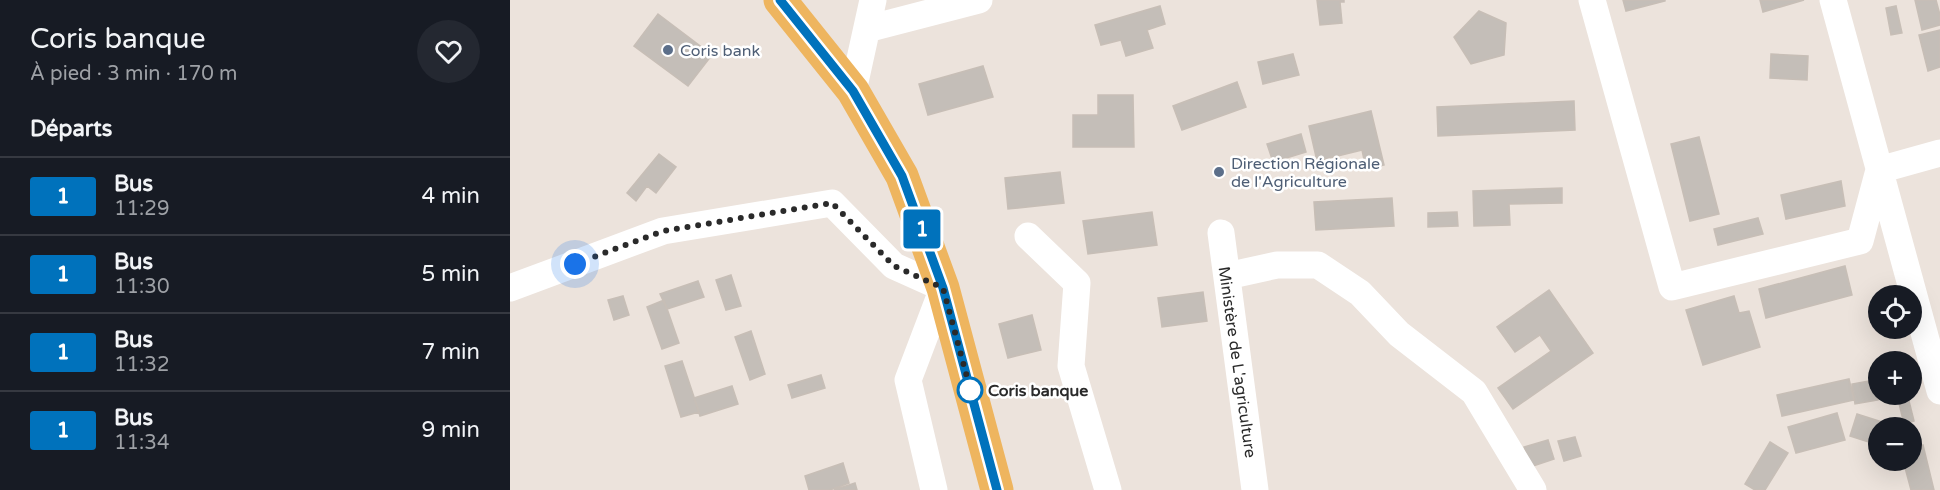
<!DOCTYPE html>
<html lang="fr">
<meta charset="utf-8">
<style>
:root{--surface:#171b24;--page:#242831;--text:#f1f3f6;--muted:#9ea1a6;--line:#363941}
body{margin:0;font-family:"Varela Round",sans-serif;background:var(--page);color:var(--text);height:100vh;display:flex;flex-direction:column;font-size:22px;white-space:nowrap}
*{box-sizing:border-box;margin:0}
p{font-size:20px;color:var(--muted)}
.icon{flex:none;width:33px;height:33px;fill:none;stroke:currentColor;stroke-width:2;stroke-linecap:round;stroke-linejoin:round}
.map{position:relative;flex:1;overflow:hidden}
.drawer{display:flex;flex-direction:column;background:var(--surface);width:510px}
.drawer>*{flex:none}
.badge{padding:0 12px;border-radius:4px;font-size:21px;line-height:39px}
.tools{position:absolute;left:1358px;top:285px;display:grid;gap:12px}
.tools a{display:grid;place-items:center;width:54px;height:54px;border-radius:50%;background:var(--surface);box-shadow:0 6px 24px #0002;font-size:30px}
.you{position:absolute;width:30px;height:30px;margin:-15px;border:4px solid #fff;border-radius:50%;background:#1a73e8;box-shadow:0 0 0 9px #1a73e833}
.map>.badge{position:absolute;translate:-50% -50%;box-shadow:0 0 0 3px #fff}
h2{padding:0 30px;font-size:22px;line-height:54px}
.round{display:grid;place-items:center;flex:none;width:63px;height:63px;border-radius:32px;background:var(--page)}
.summary{display:flex;align-items:center;justify-content:space-between;height:102px;padding:0 30px}
h1{font-size:28px;font-weight:600;line-height:45px}
ul{padding:0;list-style:none}
li{display:flex;align-items:center;gap:18px;height:78px;padding:0 30px;border-top:2px solid var(--line)}
li div{flex:1}
li b{display:block;font-size:22px}
li em{font-style:normal}
li .badge{min-width:66px;font-weight:700;text-align:center}
main{display:flex;flex:1;min-height:0}
.map>svg:first-child{display:block}
.building{fill:#c4beb8;stroke:#c7beb6;stroke-width:1.5}
.lines{fill:none;stroke-linecap:round;stroke-linejoin:round}
.minor{stroke:#fff;stroke-width:27}
.major{stroke:#eeb55f;stroke-width:33}
.line-casing{stroke:#fff;stroke-width:14}
.line{stroke:#0072bc;stroke-width:9}
.walk{stroke:#2a2a2a;stroke-width:6;stroke-dasharray:0 10.8}
.service-dot{fill:#5c6f8a;stroke:#fff;stroke-width:2}
.stop-dot{fill:#fff;stroke:#0072bc;stroke-width:3}
.labels{text-anchor:middle;stroke-width:5;stroke-linejoin:round;paint-order:stroke}
.service-label{font-size:16px;fill:#4e5e75;stroke:#fff;text-anchor:start}
.street-label{font-size:16px;fill:#2a2a2a;stroke:#fff}
.stop-label{font-size:16px;font-weight:bold;fill:#2a2a2a;stroke:#fff;text-anchor:start}
</style>
<main>
<section class="drawer">
<div class="summary"><div><h1>Coris banque</h1><p>À pied · 3 min · 170 m</p></div><a class="round"><svg class="icon" aria-label="heart" viewBox="0 0 24 24"><path d="M12 20l-8-8c-3-5 5-10 8-4 3-6 11-1 8 4z"/></svg></a></div>
<h2>Départs</h2>
<ul>
<li><span class="badge" style="background:#0072bc;color:#fff">1</span><div><b>Bus</b><p>11:29</p></div><em>4 min</em></li>
<li><span class="badge" style="background:#0072bc;color:#fff">1</span><div><b>Bus</b><p>11:30</p></div><em>5 min</em></li>
<li><span class="badge" style="background:#0072bc;color:#fff">1</span><div><b>Bus</b><p>11:32</p></div><em>7 min</em></li>
<li><span class="badge" style="background:#0072bc;color:#fff">1</span><div><b>Bus</b><p>11:34</p></div><em>9 min</em></li>
</ul>
</section>
<div class="map">
<svg width="1430" height="490" viewBox="0 0 1430 490">
<rect width="100%" height="100%" fill="#ece3dc"/>
<path class="building" d="M807,0H834V2H830L832,23L810,25Z
M1113,0H1155V1L1116,11Z
M1250,0H1294L1253,12Z
M1405,0H1426L1430,15V25L1412,30Z
M650,6L655,24L637,30L643,48L616,56L611,40L591,45L585,25Z
M1386,6L1392,33L1381,35L1376,8Z
M969,11L996,23L994,55L961,64L944,37Z
M148,14L202,55L178,86L124,46Z
M1430,30V67L1418,71L1409,35Z
M783,54L789,75L753,84L748,62Z
M1261,54L1298,56L1297,80L1260,78Z
M473,66L483,97L418,115L409,84Z
M727,82L736,107L672,130L663,106Z
M588,95H623L624,147H563V115H588Z
M1064,101L1065,130L928,136L927,107Z
M861,111L874,165L856,169L852,150L807,161L799,126Z
M791,134L796,152L763,162L757,144Z
M1189,137L1209,214L1180,221L1161,144Z
M149,154L166,167L146,193L137,186L126,201L117,193Z
M550,172L554,203L498,209L495,178Z
M1331,181L1335,206L1276,219L1271,195Z
M1052,188V203L999,204L1000,225L964,226L963,191Z
M882,198L884,226L806,230L804,202Z
M642,212L647,245L578,254L573,221Z
M947,212L948,226L918,227V213Z
M1248,218L1253,234L1208,245L1204,229Z
M1335,266L1342,295L1256,318L1249,289Z
M221,275L231,306L216,310L206,280Z
M188,281L194,297L157,309L150,294Z
M1039,290L1083,353L1003,409L988,388L1041,351L1030,335L1005,352L987,327Z
M693,292L697,321L652,327L648,298Z
M113,296L119,315L104,320L98,300Z
M1224,296L1229,313L1239,311L1250,347L1193,365L1176,310Z
M154,300L169,343L152,349L137,307Z
M522,315L531,350L498,358L489,324Z
M241,331L255,374L240,380L225,337Z
M172,361L189,412L171,417L155,366Z
M311,375L315,388L282,398L278,385Z
M1339,379L1344,400L1272,416L1267,395Z
M1364,380L1368,400L1345,404L1342,384Z
M222,386L228,404L190,416L184,398Z
M1398,397L1404,421L1394,424L1388,399Z
M1327,413L1335,440L1286,453L1278,427Z
M1347,414L1391,428H1368V445L1340,436Z
M1065,437L1071,456L1054,461L1048,441Z
M1038,440L1044,459L1020,467L1014,447Z
M1260,442L1278,453L1255,490H1245L1235,484Z
M1413,445L1424,490H1401L1393,460H1401V449Z
M333,463L339,483L320,490H299L295,476Z
M345,483L347,490H324Z"/>
<g class="lines">
<path class="minor" d="M1082,0L1162,287L1350,241L1369,170L1430,153
M1323,0L1430,391
M357,29L469,0
M343,91L363,0
M711,233L745,490
M518,236L567,283L561,366L598,490
M717,276L767,265H808L850,293L889,334L964,392L1023,490
M0,288L153,231L322,203L384,266L433,288L398,380L424,490"/>
<path class="major" d="M270,0L343,91L392,176L433,288L487,490"/>
</g>
<g class="lines">
<g class="line-casing">
<path id="line" d="M270,0L343,91L392,176L433,288L487,490"/>
</g>
<use href="#line" class="line"/>
<path class="walk" d="M65,264L153,231L322,203L384,266L433,288L461,392L460,390"/>
</g>
<g class="service-dot">
<circle cx="158" cy="50" r="6"/>
<circle cx="709" cy="172" r="6"/>
</g>
<circle class="stop-dot" cx="460" cy="390" r="12"/>
<g class="labels">
<g class="service-label">
<text x="170" y="56">Coris bank</text>
<text x="721" y="169">Direction Régionale<tspan x="721" dy="18">de l'Agriculture</tspan></text>
</g>
<g class="street-label">
<text transform="translate(728 362) rotate(82)" y="6">Ministère de L'agriculture</text>
</g>
<g class="stop-label">
<text x="478" y="396">Coris banque</text>
</g>
</g>
</svg>
<div class="tools">
<a><svg class="icon" aria-label="locate" viewBox="0 0 24 24"><circle cx="12" cy="12" r="6"/><path d="M12 2v4M12 18v4M2 12h4M18 12h4"/></svg></a>
<a>+</a>
<a>−</a>
</div>
<div class="you" style="left:65px;top:264px"></div>
<b class="badge" style="left:412px;top:229px;background:#0072bc;color:#fff">1</b>
</div>
</main>
